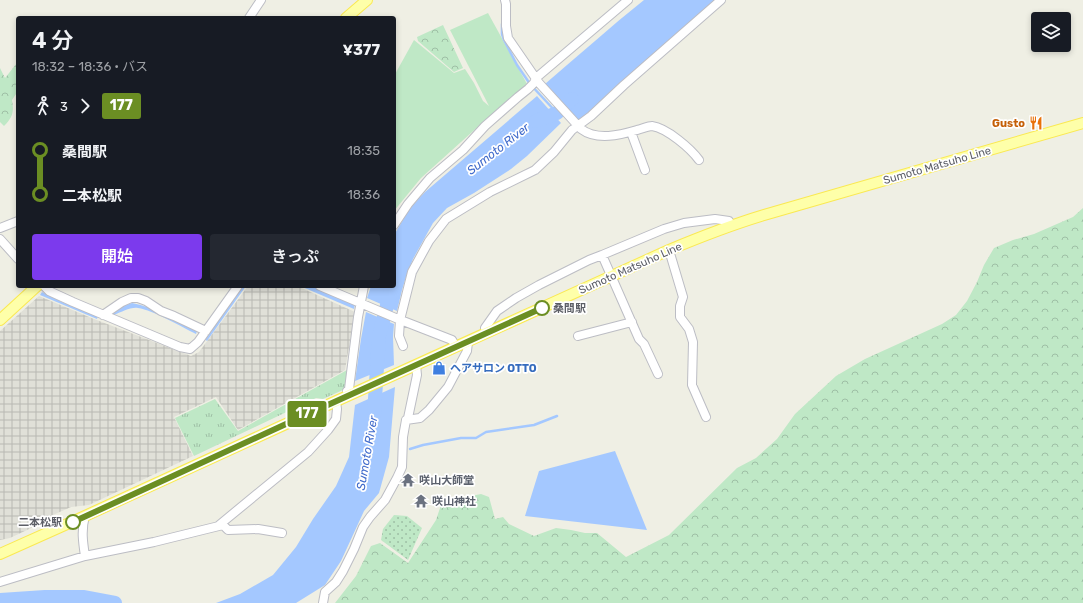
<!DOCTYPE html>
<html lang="ja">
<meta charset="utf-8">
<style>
:root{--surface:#171b24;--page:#242831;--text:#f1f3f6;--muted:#9ea1a6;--accent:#7c3aed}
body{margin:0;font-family:Rubik,"Noto Sans JP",sans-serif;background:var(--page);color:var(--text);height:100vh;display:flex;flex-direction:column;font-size:15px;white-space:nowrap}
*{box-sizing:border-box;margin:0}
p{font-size:13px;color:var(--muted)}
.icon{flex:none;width:22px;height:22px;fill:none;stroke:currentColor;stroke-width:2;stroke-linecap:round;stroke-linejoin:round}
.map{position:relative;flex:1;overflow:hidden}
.sheet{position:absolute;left:16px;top:16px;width:380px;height:272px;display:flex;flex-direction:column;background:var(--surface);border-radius:4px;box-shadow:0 2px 6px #0003}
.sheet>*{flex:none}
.badge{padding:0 8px;border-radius:3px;font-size:14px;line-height:26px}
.tools{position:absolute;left:1031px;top:12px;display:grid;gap:8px}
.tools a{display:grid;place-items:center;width:40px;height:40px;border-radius:4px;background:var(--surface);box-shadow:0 2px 6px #0003;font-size:20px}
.map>.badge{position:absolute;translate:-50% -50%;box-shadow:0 0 0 2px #fff}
.legs{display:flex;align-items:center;gap:6px;height:44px;padding:0 16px;font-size:13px}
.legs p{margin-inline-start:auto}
.overview{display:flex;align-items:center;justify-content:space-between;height:68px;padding:0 16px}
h1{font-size:22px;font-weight:600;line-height:30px}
.action{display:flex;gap:8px;margin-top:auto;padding:8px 16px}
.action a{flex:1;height:46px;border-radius:4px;background:var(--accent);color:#fff;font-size:16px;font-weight:600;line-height:46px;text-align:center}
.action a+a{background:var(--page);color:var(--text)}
ul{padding:0 16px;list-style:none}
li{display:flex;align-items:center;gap:14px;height:44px;font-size:15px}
li i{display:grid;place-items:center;width:6px;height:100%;margin:0 5px;background:currentColor}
li i::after{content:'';width:10px;height:10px;margin:-5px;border:3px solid;border-radius:50%;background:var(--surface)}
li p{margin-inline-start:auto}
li:first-child i{background:linear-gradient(#0000 50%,currentColor 0)}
li:last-child i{background:linear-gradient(currentColor 50%,#0000 0)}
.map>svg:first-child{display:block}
.industrial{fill:url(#industrial-grid)}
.grass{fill:url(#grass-tufts)}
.forest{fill:url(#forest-crowns)}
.park{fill:url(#park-dots)}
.pitch{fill:#bfe8c6}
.water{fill:#a4c8ff}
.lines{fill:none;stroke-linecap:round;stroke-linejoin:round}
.stream{stroke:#a4c8ff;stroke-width:2.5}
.river{stroke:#a4c8ff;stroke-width:14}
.minor-casing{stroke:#bcbdc4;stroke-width:10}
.major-casing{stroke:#fae952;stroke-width:12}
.minor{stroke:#fff;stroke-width:8}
.major{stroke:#feffa9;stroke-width:10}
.line-1-casing{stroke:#fff;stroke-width:9}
.line-1{stroke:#6b8e23;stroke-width:6}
.stop-1-dot{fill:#fff;stroke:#6b8e23;stroke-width:2}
.labels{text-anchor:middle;stroke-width:3.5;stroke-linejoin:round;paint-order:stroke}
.food-label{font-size:11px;font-weight:bold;fill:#c56008;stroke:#fff;text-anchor:end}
.street-label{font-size:11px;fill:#5c5e66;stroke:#fff}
.stop-label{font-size:11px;font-weight:bold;fill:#5c5e66;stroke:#fff;text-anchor:start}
.shop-label{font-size:11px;font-weight:bold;fill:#366cbe;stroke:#fff;text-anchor:start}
.worship-label{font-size:11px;font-weight:bold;fill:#5b616d;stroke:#fff;text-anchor:start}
.water-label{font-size:12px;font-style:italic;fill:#3f6acb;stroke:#fff}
</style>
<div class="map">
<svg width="1083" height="603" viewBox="0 0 1083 603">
<defs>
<pattern id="industrial-grid" width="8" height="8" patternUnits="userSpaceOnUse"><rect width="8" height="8" fill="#e0e0d8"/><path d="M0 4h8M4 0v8" fill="none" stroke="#b9b9b3"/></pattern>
<pattern id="grass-tufts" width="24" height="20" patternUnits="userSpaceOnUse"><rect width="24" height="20" fill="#bfe8c6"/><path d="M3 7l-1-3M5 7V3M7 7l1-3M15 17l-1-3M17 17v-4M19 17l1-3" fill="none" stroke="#9ebfa5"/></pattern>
<pattern id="forest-crowns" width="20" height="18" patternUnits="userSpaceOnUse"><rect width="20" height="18" fill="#bfe8c6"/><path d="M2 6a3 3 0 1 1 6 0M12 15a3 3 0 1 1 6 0" fill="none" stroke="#9ebfa5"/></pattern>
<pattern id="park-dots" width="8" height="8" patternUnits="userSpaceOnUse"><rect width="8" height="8" fill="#bfe8c6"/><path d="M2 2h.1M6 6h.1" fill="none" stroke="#9ebfa5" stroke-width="1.8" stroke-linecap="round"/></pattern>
</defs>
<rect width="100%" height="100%" fill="#efefe4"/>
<path class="industrial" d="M248,286H297L355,312L345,370L238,430L216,397L174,417L193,456L89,505L71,507L53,515L44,522L10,538L0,540V331L39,296L94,319L191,356L199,352Z"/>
<path class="grass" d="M347,370L345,389L323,399L316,398L194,456L175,418L215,399L238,431Z"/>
<path class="forest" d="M443,25L463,68L454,72L418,41L417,37Z
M18,62V91L12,100C14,112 13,117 4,126L0,122V68L5,78L17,63Z
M1083,208V603H335L356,576L371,546L380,543L408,563L436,520L442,502L481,494L489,497L495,519L503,517L509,524L534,536L556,528L571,530L585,533H597L626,557L669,535L737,468L756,458L777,439L795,414L836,376L865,359L942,324L956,315L967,301L977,282L984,265L994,248L1013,240L1034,234L1073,217Z"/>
<path class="park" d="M394,515L407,516L422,528L408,560L381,540L383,529Z"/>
<path class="pitch" d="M488,13L527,84L524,88L491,115L421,178L394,211V76L414,40L454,73L465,69L474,83L483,101L489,106L450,30Z"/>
<path class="water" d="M644,0H717L579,122L545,84C578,56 610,27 644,0Z
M537,96L561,123L527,156L511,169L474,193L447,208L433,223L413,259L407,274L402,290L397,311L367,298L371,286H394V235L410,208L425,192Z
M240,286H246L207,341L204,338Z
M300,286H315L355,304L354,309Z
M42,292L64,303L98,316L97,319L40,295Z
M132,303C155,307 176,321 197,331L196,334C182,327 153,310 138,308C130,307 122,312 114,315L112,312L126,305Z
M366,312L394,324L393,337L394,365L355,381L361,339Z
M395,387L389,457L379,493L364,511L341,561L325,585L296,603H216L240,594L273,575L296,547L313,519L336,486L349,457L355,405Z
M615,451L647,530L525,516L539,471Z"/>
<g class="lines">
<path class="stream" d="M502,24V34L504,40L517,65L530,84L557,113
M410,449L423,445L461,438H476L486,432L534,425L557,416"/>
<path class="river" d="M536,121L557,113L572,99
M374,414L379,336L392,286
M0,600L45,597H83L115,603"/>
<g class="minor-casing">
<path id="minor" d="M505,0L506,4V26L508,38L539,83L581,129C597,141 620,135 637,130C642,129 648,126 652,126C667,128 691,149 699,160
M249,18L261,0
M631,132L645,170
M394,225L408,204L430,178L463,150L485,126L518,97L528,89L534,83L536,78L628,0
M0,228L18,221
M0,239L18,259
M669,250L683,297L680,306V317L689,329L693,342L692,385L706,417
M602,255L639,339L644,344L658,374
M44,286L49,291L73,302L180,347L190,349L198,342L238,286
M320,286L398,319L452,340L456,347
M103,315L122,302L131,298H138L146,301L161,311L174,316L206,331
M487,333L485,328L497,311L516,298L539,285L589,260L602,255L664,229L684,223L715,219L729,221L731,225
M578,336L632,322
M403,346L399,336L400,320L412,272L429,241L446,219L490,192L535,170L554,152L572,130L591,116L624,85L721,0
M347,391L349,389L358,317L364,286
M406,420L420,418L429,410L448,387L467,351L468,342
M85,516C81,530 83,543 85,556
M218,526L308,452L328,430L336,419L337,409L336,401
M0,582L85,556L154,542L223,525L228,530L258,529L282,533
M323,603L325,592L336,582L343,571L354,549L363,527L370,517L385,500L397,478L402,467L403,437L406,420L408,418L417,375L416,365"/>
</g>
<g class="major-casing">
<path id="major" d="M346,18L367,0
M0,320L37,286
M0,554L85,516L299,418L669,250C700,237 731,225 764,215L1083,123"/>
</g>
<use href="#minor" class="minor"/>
<use href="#major" class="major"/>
</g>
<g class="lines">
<g class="line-1-casing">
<path id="line-1" d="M73,522L299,418L542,308"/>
</g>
<use href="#line-1" class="line-1"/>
</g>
<defs>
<g id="restaurant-bare" transform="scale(1.08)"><path d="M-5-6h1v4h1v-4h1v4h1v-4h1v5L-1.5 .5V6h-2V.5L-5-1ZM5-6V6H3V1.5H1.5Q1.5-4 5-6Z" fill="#e8710a" stroke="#fff" stroke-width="2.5" paint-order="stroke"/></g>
<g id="shop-bare" transform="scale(1.08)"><path d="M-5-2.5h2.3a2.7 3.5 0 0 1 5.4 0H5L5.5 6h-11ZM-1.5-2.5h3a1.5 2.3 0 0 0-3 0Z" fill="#3f7fe0" stroke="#fff" stroke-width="2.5" paint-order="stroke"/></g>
<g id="temple-bare" transform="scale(1.08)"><path d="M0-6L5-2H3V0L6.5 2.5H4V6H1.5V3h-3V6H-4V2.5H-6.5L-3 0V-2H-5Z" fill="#6b7280" stroke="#fff" stroke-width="2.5" paint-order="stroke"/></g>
</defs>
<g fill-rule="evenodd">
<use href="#restaurant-bare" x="1036" y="123"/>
<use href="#shop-bare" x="439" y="368"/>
<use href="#temple-bare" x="408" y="480"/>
<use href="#temple-bare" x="421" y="501"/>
</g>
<g class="stop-1-dot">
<circle cx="542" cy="308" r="7"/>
<circle cx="73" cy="522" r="7"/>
</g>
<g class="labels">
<g class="food-label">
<text x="1025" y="127">Gusto</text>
</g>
<g class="street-label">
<text transform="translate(937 165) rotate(-16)" y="4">Sumoto Matsuho Line</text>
<text transform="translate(630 268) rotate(-24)" y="4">Sumoto Matsuho Line</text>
</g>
<g class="stop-label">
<text x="553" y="312">桑間駅</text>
<text x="62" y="526" text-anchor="end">二本松駅</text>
</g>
<g class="shop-label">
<text x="450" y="372">ヘアサロン OTTO</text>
</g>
<g class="worship-label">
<text x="419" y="484">咲山大師堂</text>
<text x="432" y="505">咲山神社</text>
</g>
<g class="water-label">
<text transform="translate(498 149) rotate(-38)" y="4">Sumoto River</text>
<text transform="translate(367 453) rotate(-80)" y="4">Sumoto River</text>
</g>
</g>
</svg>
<div class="tools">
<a><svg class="icon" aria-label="layers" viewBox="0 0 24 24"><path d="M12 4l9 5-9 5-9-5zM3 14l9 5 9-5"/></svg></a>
</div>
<b class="badge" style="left:307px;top:414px;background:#6b8e23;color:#fff">177</b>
<section class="sheet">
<div class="overview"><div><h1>4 分</h1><p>18:32 – 18:36 · バス</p></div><b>¥377</b></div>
<div class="legs"><svg class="icon" aria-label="walk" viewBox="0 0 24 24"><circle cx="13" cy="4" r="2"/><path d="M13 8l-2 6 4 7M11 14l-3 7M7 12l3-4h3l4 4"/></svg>3<svg class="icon" aria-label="forward" viewBox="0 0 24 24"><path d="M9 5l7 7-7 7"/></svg><b class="badge" style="background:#6b8e23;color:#fff">177</b></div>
<ul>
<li><i style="color:#6b8e23"></i><b>桑間駅</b><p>18:35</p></li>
<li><i style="color:#6b8e23"></i><b>二本松駅</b><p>18:36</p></li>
</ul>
<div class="action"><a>開始</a><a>きっぷ</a></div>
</section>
</div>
